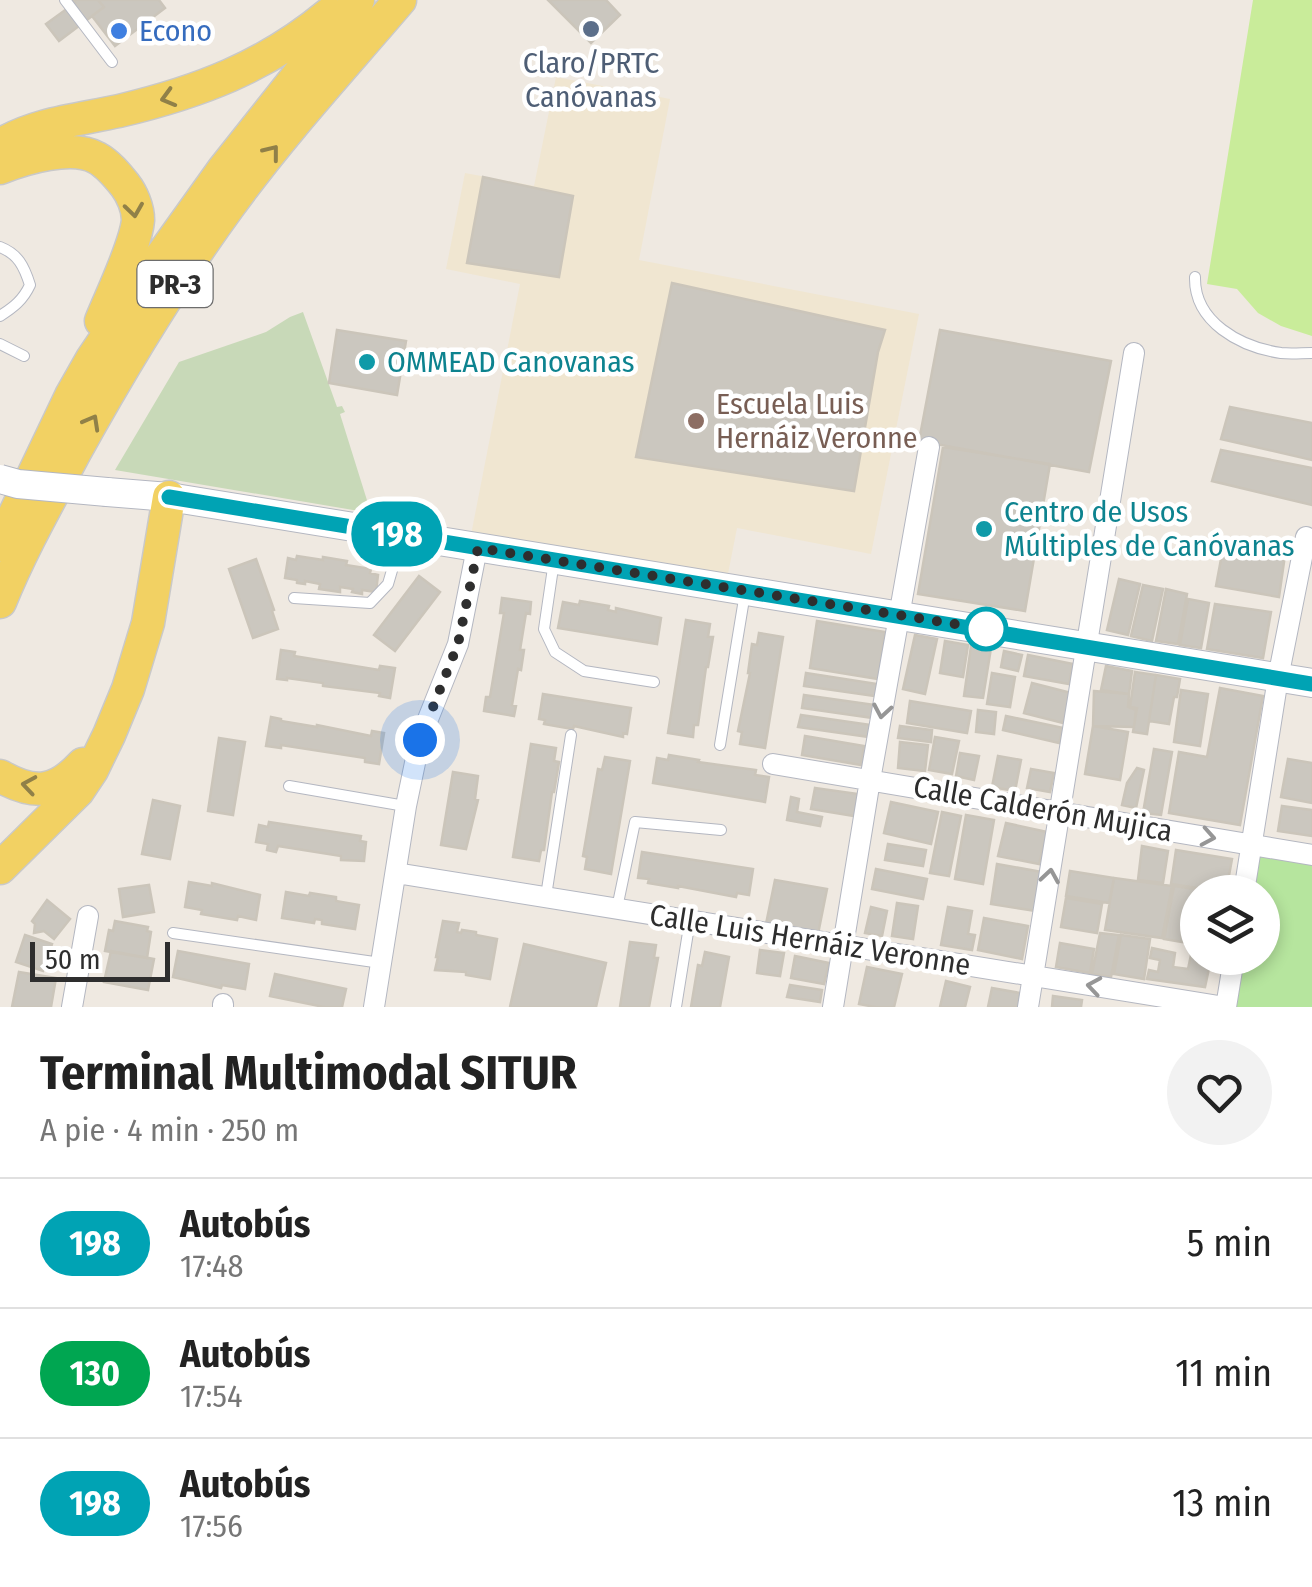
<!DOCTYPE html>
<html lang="es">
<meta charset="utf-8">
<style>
:root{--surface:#fff;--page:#f2f2f2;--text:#222;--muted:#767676;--line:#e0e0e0}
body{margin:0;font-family:"Fira Sans Condensed",sans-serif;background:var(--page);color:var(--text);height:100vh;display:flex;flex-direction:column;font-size:38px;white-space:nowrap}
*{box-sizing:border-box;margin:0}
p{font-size:32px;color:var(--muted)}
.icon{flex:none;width:55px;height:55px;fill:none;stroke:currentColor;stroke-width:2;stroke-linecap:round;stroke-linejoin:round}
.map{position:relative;height:1007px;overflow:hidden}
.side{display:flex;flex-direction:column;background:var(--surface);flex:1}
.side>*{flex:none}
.badge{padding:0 20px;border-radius:32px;font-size:35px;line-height:65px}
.fabs{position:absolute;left:1180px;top:875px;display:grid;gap:20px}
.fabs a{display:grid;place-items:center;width:100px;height:100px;border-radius:50%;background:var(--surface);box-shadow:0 5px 15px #0003;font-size:50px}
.scale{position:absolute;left:30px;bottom:25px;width:140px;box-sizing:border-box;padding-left:10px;border:5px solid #2e2e2e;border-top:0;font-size:28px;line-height:35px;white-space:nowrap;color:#2e2e2e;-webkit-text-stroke:8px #fff;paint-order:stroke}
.you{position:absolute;width:50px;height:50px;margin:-25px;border:8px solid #fff;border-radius:50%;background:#1a73e8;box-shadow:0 0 0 15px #1a73e833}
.map>.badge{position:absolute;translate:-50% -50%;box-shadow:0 0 0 5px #fff}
.round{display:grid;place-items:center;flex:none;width:105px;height:105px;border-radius:52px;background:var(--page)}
.overview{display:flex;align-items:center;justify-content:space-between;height:170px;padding:0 40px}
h1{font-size:48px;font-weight:700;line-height:75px}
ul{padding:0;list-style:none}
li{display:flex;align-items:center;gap:30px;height:130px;padding:0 40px;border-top:2px solid var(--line)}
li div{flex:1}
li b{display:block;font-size:38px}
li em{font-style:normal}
li .badge{min-width:110px;font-weight:700;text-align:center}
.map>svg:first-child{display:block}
.education{fill:#f0e6d1}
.green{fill:#b6e59e}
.cemetery{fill:#c8d9b8}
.pitch{fill:#c9ec9a}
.building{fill:#cbc7bf;stroke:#cbc5ba;stroke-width:2.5}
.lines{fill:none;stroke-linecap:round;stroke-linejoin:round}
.service-casing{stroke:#b4b7c1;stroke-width:12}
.minor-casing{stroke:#b4b7c1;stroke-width:22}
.secondary-casing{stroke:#b4b7c1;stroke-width:30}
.primary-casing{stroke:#c9c9c9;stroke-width:35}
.service{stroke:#fff;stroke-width:10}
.minor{stroke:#fff;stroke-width:20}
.secondary{stroke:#fff;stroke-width:28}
.primary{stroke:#f2d163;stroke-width:32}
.secondary-bridge-casing{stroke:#b4b7c1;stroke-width:30;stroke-linecap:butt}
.secondary-bridge{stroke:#fff;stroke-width:28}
.oneway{stroke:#908048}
.oneway2{stroke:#969696}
.line-casing{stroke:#fff;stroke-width:22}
.line{stroke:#00a3b4;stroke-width:15}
.walk{stroke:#2e2e2e;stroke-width:10;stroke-dasharray:0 18}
.service-dot{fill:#5c6f8a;stroke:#fff;stroke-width:4}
.shop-dot{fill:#3f7fe0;stroke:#fff;stroke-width:4}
.culture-dot{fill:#0f9aa8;stroke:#fff;stroke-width:4}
.education-dot{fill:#8d6e63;stroke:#fff;stroke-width:4}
.stop-dot{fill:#fff;stroke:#00a3b4;stroke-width:5}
.labels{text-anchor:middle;stroke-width:9;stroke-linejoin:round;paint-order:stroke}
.shield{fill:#fff;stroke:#6d6d6d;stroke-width:2.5}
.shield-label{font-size:28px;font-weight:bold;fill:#2e2e2e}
.shop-label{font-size:30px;fill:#366cbe;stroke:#fff;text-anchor:start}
.service-label{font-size:30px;fill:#4e5e75;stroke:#fff}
.culture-label{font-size:30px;fill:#0d838f;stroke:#fff;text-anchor:start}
.education-label{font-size:30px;fill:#785e54;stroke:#fff;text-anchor:start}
.street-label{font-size:30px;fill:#2e2e2e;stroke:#fff}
</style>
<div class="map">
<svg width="1312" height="1007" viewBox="0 0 1312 1007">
<rect width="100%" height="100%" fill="#efe9e1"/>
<path class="education" d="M556,77L670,99L639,260L919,314L871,554L737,528L725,589L470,540L520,284L446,269L465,173L534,186Z"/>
<path class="green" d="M1252,845L1312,855V1007H1226L1234,958H1262V892H1244Z"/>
<path class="cemetery" d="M303,312L337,407L342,406L345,412L340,414L371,513L115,470L179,362L266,332L290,317Z"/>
<path class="pitch" d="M1253,0H1312V336L1281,326L1258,313L1237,289L1207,284Z"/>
<path class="building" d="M73,0H98L104,7L59,41L46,24L75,3Z
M98,0H159L165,8L115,46L92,16L104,7Z
M548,0H606L620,15L591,43Z
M483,177L573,196L559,277L467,263Z
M672,283L885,330L878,352L854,491L636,457Z
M337,330L406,341L397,395L329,383Z
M940,330L1111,361L1089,472L919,441Z
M1230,407L1312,423V460L1221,439Z
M943,447L1050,464L1025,611L918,594Z
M1221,450L1312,468V505L1212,481Z
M1224,543L1285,555L1279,597L1216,586Z
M297,556L323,560V557L347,561L346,565L371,569L370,573L378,575L376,592L362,590V594L352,592L353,589L340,587V592L319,589L320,584L305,581V584L297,583V580L285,578L288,558L296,560Z
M256,559L274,610L272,611L278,629L253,638L229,569Z
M419,576L440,592L395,651L374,635Z
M1119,579L1140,584L1128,635L1107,630Z
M1143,585L1163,589L1152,641L1131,636Z
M1166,589L1187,594L1178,644L1156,641Z
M502,598L531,602L530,614L526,613L520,650H524L521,670L518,669L512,705L516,706L514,716L484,711L486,697H490L504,613H500Z
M1188,599L1209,603L1201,648L1180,645Z
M580,601L609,606L608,610L616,612V608L661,618L657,644L558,628L563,602L579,605Z
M1215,604L1271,612L1263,658L1207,649Z
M686,620L710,624L708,637H713L708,667H706L698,725H694L693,737L668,733Z
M817,621L885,632L878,679L810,668Z
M759,633L783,637L765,748L740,744L742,732L738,731L750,673H748L752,644L757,645Z
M915,635L937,639L925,694L903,689Z
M945,641L968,645L963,677L940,673Z
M971,646L991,648L983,698L964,696Z
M281,650L295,652L294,656L379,670L380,666L395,668L390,698L379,696L380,693L323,686V683L287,678V680L277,679Z
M1004,651L1022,655L1018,671L1001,667Z
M1028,655L1073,664L1069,684L1024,676Z
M1106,666L1132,671L1129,694L1101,690Z
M1135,672L1156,675L1147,734L1133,732L1137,708L1130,707Z
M806,673L877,684L875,696L804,686Z
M992,673L1015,677L1010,707L987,704Z
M1156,675L1180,679L1177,697H1174L1169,724L1149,721Z
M1032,683L1071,693L1063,723L1024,713Z
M1220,688L1263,696L1240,825L1169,813L1179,752L1207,757Z
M1181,690L1208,694L1200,746L1174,742Z
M1094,691L1129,694L1128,707L1136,710L1134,727L1093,726Z
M543,694L631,708L627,734L623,733V737L574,726L573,729L544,724L545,720L539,719Z
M804,695L875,705L873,718L802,708Z
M910,701L971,711L967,733L907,723Z
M978,710L996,712L994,734L976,732Z
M801,715L871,725L869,737L798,727Z
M1006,716L1063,728L1059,743L1003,730Z
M271,717L281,719V721L317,727V725L371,736L372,731L384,733L379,764L365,762V758L281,745V748L266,746Z
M900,726L932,730L931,742L898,738Z
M1093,726L1128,732L1120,780L1085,774Z
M805,736L864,746L861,765L802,755Z
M935,737L959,741L952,774L929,770Z
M219,738L245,742L233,815L208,811Z
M900,742L928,745L925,771L898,768Z
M531,744L556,748L554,761L559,762L554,792H552L544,850H541L539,861L513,857Z
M1154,749L1172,752L1161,815L1143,813Z
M960,753L979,756L974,780L956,776Z
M669,755L699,760L698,762L756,770L755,775L769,777L765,802L653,783L657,758L668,760Z
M998,756L1021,760L1015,791L992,787Z
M605,757L630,761L611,874L585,869L587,857L583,856L598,769L602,770Z
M1288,759L1312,763V803L1281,797Z
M1137,768L1144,770L1136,808L1122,805L1127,783Z
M1031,769L1054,773L1050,792L1027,788Z
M453,772L478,776L475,799L478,800L466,849L441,845Z
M815,788L858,794L854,816L811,809Z
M791,797L799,799L797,812L822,817L820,826L787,820Z
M153,800L180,806L170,859L142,854Z
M891,802L938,812L931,844L884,833Z
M1282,806L1312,810V836L1278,831Z
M942,812L961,816L949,876L930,873Z
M966,815L994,820L983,884L955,879Z
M269,822L361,836L360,841L366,842L364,861L341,860V856L278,846L276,852L267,850L268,844L256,842L259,825L268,827Z
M1006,823L1047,832L1039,864L998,856Z
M888,844L926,850L923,866L885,860Z
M1142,846L1168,851L1163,883L1138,880Z
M1176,850L1232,859L1226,892H1204V889L1171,884Z
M642,852L753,869L749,895L737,893L736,897L678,886V888L648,883L649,879L638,878Z
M997,864L1042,872L1036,911L991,904Z
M876,869L927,879L923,899L872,889Z
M1070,871L1114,878L1109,903L1066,896Z
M1114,878L1172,886L1162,938L1105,930Z
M775,880L827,889L818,934L766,924Z
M189,882L212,886V883L260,895L256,920L238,916L237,920L201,914L202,910L185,907Z
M149,885L154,912L123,917L119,889Z
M1174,886L1202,890V892H1198V941L1195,940L1194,944L1164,939Z
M286,892L309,896L310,893L336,897V901L359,905L355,929L322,924V920L315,919L314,923L282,918Z
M1066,898L1102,904L1097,933L1061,927Z
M47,900L70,919L54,939L44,931L34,933L35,924L32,921Z
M897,903L918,906L913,939L892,936Z
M871,907L887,911L882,936L865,933Z
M948,907L972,911L968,934L975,935L972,950L941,945Z
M984,918L1028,926L1022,959L978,950Z
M115,921L148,927L147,931L151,932L147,958L105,951L109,930L113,931Z
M443,921L459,923L457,932L461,933L462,930L476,932V935L497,939L490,979L466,975V972L435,970L438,957H436Z
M1100,933L1119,935L1111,977L1092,974Z
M25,935L52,944L43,971L16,962Z
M1121,935L1150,939L1144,979L1114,974Z
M630,942L656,945L654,958H658L649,1007H620Z
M1060,943L1094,949L1090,973L1056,967Z
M524,944L606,963L596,1007H510Z
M1152,948L1175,953L1173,967L1188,969L1191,955L1211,959L1205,987L1147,979L1149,970L1158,972L1160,960L1150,958Z
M760,950L784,953L780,976L757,973Z
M111,951L154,959L148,990L104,982Z
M178,951L249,964L245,989L222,985L221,988L173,977Z
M705,952L729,957L720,1007H691L698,965L702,966Z
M795,956L829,963L824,984L791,978Z
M867,967L902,974L894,1007H875L859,1004Z
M19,972L56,978L51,1007H12Z
M275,974L346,989L342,1007H324L270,996Z
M946,981L970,987L965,1007H940Z
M790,985L822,990L820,1002L787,997Z
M992,988L1020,993L1018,1007H988Z
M1053,996L1082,1000L1081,1007H1052Z"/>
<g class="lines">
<g class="service-casing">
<path id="service" d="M65,0L112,62
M0,247C18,254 24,266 30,285C23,300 14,307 0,316
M1195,277C1194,322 1240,347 1281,353C1291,354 1302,353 1312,353
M0,344L24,356
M554,561L544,629L555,652L584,671L654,682
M294,598L370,603L388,584L402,536
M720,745L745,593
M289,786L405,806
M546,896L571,735
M617,908L635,822L721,830
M173,933L381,963
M676,1007L690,920"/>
</g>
<g class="minor-casing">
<path id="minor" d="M773,764L1312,855
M396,873L1225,1007
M1244,892L1278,678L1306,537
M72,1007L88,916
M223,1007V1004
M374,1007L406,806L420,739L458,644L477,548
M833,1007L870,780L929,447
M1028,1007L1134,353
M1226,1007L1234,958"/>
</g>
<g class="secondary-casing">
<path id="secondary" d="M107,492L169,497L1312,683"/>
</g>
<g class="primary-casing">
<path id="primary" d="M0,145C37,123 77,120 119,111C199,92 265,67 329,14
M0,168C25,158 72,144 97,158C108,164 117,175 125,185C132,194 138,208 138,220C136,245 111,296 101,321
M0,545L71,396L92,359L160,258L223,170L358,0
M0,602C21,550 49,501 75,452C122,367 172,284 229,206C282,133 342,68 400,0
M0,776C35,796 56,793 83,764
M0,868L78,791L92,770L109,735L128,689L148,623L169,497"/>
</g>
<use href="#service" class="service"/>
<use href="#minor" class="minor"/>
<use href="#secondary" class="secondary"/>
<use href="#primary" class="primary"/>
<g class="secondary-bridge-casing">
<path id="secondary-bridge" d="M0,479L18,484L107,492"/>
</g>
<use href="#secondary-bridge" class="secondary-bridge"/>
</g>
<defs><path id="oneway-chevron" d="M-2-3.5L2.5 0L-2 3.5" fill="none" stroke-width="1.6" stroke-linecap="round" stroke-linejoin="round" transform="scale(2.5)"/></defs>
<g class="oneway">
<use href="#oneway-chevron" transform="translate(168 98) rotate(164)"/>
<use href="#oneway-chevron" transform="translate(272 152) rotate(-52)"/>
<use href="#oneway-chevron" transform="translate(134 210) rotate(82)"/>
<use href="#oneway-chevron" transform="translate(92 422) rotate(-61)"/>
<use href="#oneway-chevron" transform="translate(29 785) rotate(-171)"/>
</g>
<g class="oneway2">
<use href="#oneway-chevron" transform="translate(882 711) rotate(100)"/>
<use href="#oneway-chevron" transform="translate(1208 837) rotate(10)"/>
<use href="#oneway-chevron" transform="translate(1050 876) rotate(-81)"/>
<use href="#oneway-chevron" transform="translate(1094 986) rotate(-171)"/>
</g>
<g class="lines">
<g class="line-casing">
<path id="line" d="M169,497L1312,684"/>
</g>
<use href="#line" class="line"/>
<path class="walk" d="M420,740L458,644L478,548L986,629"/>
</g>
<circle class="service-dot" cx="591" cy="29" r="10"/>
<circle class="shop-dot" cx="119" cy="31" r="10"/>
<g class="culture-dot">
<circle cx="367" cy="362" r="10"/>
<circle cx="984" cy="529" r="10"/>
</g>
<circle class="education-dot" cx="696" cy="421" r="10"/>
<circle class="stop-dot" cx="986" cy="629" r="20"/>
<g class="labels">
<rect class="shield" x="137.5" y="261" width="75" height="46" rx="8"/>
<g class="shield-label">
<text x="175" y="294">PR-3</text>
</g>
<g class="shop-label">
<text x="139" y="41">Econo</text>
</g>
<g class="service-label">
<text x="591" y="73">Claro/PRTC<tspan x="591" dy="34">Canóvanas</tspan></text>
</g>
<g class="culture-label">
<text x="387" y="372">OMMEAD Canovanas</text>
<text x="1004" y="522">Centro de Usos<tspan x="1004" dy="34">Múltiples de Canóvanas</tspan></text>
</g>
<g class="education-label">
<text x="716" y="414">Escuela Luis<tspan x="716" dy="34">Hernáiz Veronne</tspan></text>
</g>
<g class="street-label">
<text transform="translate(1043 809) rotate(10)" y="10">Calle Calderón Mujica</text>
<text transform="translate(810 940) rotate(9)" y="10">Calle Luis Hernáiz Veronne</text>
</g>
</g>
</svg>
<div class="fabs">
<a><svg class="icon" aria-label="layers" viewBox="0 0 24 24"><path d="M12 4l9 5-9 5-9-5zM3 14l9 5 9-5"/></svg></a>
</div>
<div class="scale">50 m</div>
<div class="you" style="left:420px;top:740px"></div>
<b class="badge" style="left:397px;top:534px;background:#00a3b4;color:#fff">198</b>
</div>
<section class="side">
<div class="overview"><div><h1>Terminal Multimodal SITUR</h1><p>A pie · 4 min · 250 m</p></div><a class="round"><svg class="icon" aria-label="heart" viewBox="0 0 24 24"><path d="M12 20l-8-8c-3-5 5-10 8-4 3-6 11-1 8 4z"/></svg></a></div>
<ul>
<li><span class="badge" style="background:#00a3b4;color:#fff">198</span><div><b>Autobús</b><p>17:48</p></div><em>5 min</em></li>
<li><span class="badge" style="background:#00a651;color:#fff">130</span><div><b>Autobús</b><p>17:54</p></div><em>11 min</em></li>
<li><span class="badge" style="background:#00a3b4;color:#fff">198</span><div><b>Autobús</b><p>17:56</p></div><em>13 min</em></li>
</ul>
</section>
